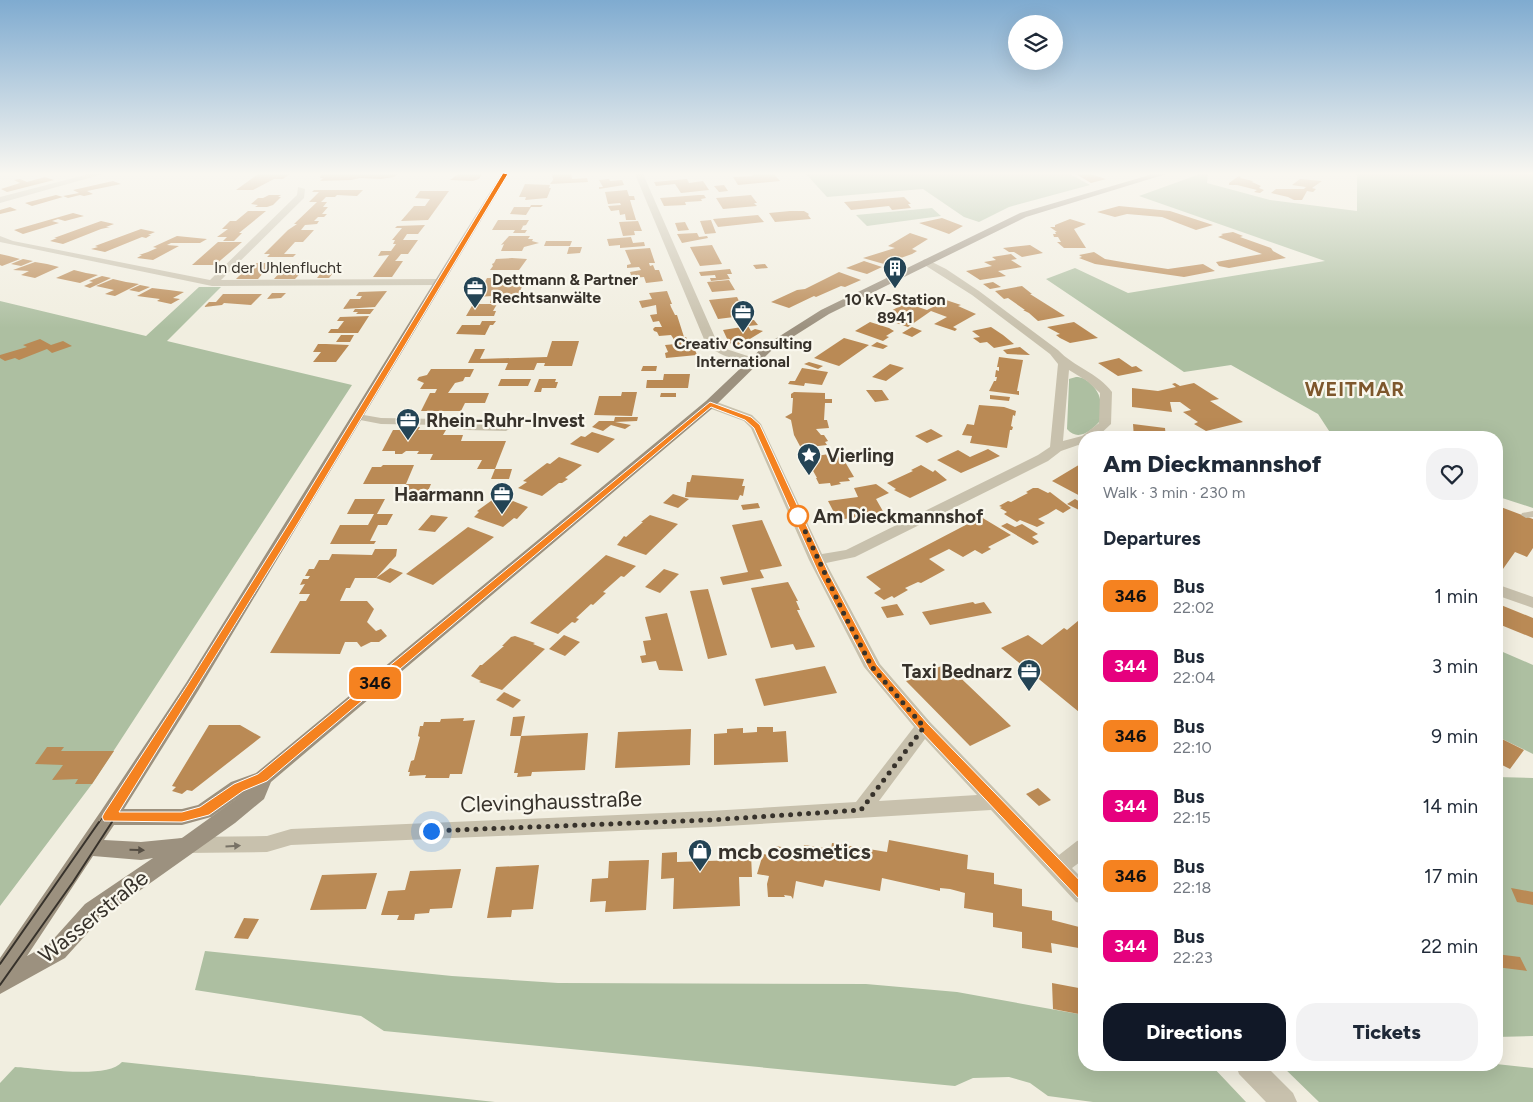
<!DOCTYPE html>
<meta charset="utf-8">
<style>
:root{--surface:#fff;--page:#f2f2f3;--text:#1f2937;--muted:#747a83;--accent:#111827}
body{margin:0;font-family:Figtree,sans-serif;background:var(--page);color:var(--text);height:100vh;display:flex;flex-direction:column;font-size:19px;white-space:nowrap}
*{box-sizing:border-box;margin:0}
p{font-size:16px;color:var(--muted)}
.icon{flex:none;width:28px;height:28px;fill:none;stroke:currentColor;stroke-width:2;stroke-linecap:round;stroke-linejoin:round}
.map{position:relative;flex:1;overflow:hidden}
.details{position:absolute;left:1078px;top:431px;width:425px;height:640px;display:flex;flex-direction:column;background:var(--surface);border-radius:20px;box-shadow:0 5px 20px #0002}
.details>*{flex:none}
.badge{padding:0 10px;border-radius:8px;font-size:18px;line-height:32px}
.fabs{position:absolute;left:1008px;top:15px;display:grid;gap:10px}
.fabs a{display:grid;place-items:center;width:55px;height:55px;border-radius:50%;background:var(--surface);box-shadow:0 5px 20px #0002;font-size:25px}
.you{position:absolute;width:25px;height:25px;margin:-12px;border:4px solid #fff;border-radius:50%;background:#1a73e8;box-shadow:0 0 0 8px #1a73e833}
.map>.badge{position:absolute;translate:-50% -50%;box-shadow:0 0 0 2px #fff}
h2{padding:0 25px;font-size:19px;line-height:45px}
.round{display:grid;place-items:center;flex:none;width:52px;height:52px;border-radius:20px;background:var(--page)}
.overview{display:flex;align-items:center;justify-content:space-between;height:85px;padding:0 25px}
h1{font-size:24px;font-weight:800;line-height:38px}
.cta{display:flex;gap:10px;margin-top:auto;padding:10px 25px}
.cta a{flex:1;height:58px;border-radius:20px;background:var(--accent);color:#fff;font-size:20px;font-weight:800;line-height:58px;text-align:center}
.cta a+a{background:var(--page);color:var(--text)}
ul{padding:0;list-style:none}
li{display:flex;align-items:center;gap:15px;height:70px;padding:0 25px}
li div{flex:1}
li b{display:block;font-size:19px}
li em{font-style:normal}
li .badge{min-width:55px;font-weight:700;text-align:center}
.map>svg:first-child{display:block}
.green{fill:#adbfa1}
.building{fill:#ba8a55}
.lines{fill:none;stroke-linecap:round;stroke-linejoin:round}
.lane{fill:#c8c1ad;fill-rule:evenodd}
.street{fill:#c8c1ad;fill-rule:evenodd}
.secondary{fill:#9c917f;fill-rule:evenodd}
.tram-far1{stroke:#37322b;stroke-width:1}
.tram{stroke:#37322b;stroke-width:2}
.oneway{fill:#787266}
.oneway2{fill:#554e44}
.line{fill:#f58220;stroke:#fff}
.walk{stroke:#37322b;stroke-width:5;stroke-dasharray:0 9}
.stop-dot{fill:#fff;stroke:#f58220;stroke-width:2.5}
.labels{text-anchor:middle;stroke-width:4.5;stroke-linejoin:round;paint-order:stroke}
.far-street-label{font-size:16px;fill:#37322b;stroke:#f9f7ed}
.far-poi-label{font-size:16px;font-weight:bold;fill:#37322b;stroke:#f9f7ed}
.poi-label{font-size:19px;font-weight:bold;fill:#37322b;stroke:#f9f7ed;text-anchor:start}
.stop-label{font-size:19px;font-weight:bold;fill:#37322b;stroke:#f9f7ed;text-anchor:start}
.far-district-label{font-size:20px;font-weight:bold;letter-spacing:1px;fill:#7e572c;stroke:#f9f7ed}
.near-street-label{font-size:22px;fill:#37322b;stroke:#f9f7ed}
.near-poi-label{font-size:22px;font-weight:bold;fill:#37322b;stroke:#f9f7ed;text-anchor:start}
</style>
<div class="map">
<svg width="1533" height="1102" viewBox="0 0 1533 1102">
<rect width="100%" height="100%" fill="#f1eee0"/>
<path class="green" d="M806,174H1070L1090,185L1009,207L979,222L964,217L923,189L827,197Z
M1200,174H1208L1207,183L1270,200L1357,211V176L1355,174H1533V508L1499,497L1496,498V438L1333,437L1318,414L1231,365L1184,372L1046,279L1075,268L1128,293L1325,261L1139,196Z
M932,208L941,216L867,226L856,215Z
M199,287H221L167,341L352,385L92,784L0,906V301L146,336Z
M1076,377C1082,377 1085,379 1090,383C1103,395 1101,405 1100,421C1091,431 1078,442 1067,429L1069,382V379Z
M1496,649L1533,665V754L1496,736Z
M1496,777L1533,778V1036L1496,1037Z
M205,951L452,976L558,983L866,984L957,992L1084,1015V1065H1211L1246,1102H1093L1048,1096L1030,1083L1009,1077L973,1078L955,1086L384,1031L361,1016L195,990Z
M122,1062L495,1102H0V1083L15,1067C39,1068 107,1080 122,1062Z
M1496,1064L1533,1068V1102H1319L1281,1065Z"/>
<path class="building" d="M258,174H290L283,179H274L253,190H236Z
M321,174H397L394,177L381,179L360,178L351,180L320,181L323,178H320Z
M458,174H482L479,179L473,181L450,180Z
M552,174H571L572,179L587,178L588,182L550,184L553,180Z
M753,174H774L780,181L738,185L733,177L752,176Z
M1076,174H1090L1106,179L1091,183Z
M1239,176L1241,177L1240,178L1253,181L1252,182L1261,186L1259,188L1264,190L1260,193L1254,192L1257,190L1237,185H1229V183Z
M45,177L54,180L7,192L1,189L20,183L14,180L20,179L27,182Z
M609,179L610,181L622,180L624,185L599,189V187H603L599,180Z
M687,179L689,183L703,181L709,190L681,193L675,184L656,186L654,182Z
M1300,179L1322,181L1312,188L1316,189L1313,192L1307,191L1302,200H1294L1288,197L1271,193L1276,189H1304L1306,187L1292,185Z
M113,181L121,184L87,191L93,194L84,196L80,195L68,198L63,196L79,193L73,190Z
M525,184L550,185L549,188H551L547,198L525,200L526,197H519Z
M724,185L728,191L719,192L714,186Z
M314,190H363L357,196L337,195L335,197H326L321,202H327L323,207H328L322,214H327L324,217H318L314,221H319L317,224L305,225L301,230H314L303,242H295L284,254H296L293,257H267L270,254H264L288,230L297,224H294L317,202H309L319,192H312Z
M627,190L629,196H634L635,200H630L636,220H626L625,214L620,215L619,210L611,211L608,206L621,205L620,203L608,204L605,192Z
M420,191H449L428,220L401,221L414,206H425L430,199L415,198Z
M56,195L63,197L32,206L25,203Z
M269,195H281L278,197H281L273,205L267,207H255L258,205L251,204L258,198H263Z
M699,195H704L706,198L701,199L702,201L685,202L686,205L664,206L660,198Z
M751,195L757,203H754L757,206L723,209L716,198Z
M904,197L911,204H908L911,208L892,210L889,206L851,210L844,202Z
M531,205H543L541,207H531L526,215L510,214L514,207H530Z
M1119,206L1170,211L1213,225L1196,230L1162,217L1127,214L1115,217L1097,212Z
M10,207L17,210L0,214V210Z
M248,211H266L239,233H242L234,241H223L227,237H217L228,229H222L230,221H236Z
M790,211H804L809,214L808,215L811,219L775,222L769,213Z
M73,213L84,216L65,221L58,219L52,221L59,223L23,234L14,230Z
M758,215L764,222L718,227L713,219Z
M942,218L963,226L949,234L919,223Z
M1070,219L1086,224L1074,229L1086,248H1064L1057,242H1061L1058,237H1054L1053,234H1056L1055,232H1057L1050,227H1055V225Z
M498,220H529L526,225L522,226H523L521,230H527L525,233H513L515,230H492Z
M711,220L716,233L705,234L700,221Z
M101,221L114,224L106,227H110L101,229L63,244L50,241L57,238H54Z
M638,221L642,231H634L635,235L623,236L619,222Z
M685,222L689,230L678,231L675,223Z
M425,225L418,234H407L403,240H418L408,254H401L397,259L395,261H403L392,277H373L389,255L378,256L381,251H391L396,244H393L395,240H392L402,228H395L397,226Z
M141,229L155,232L148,235H151L146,238L142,237L105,252L91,249L98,247L95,246Z
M1233,232L1243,236L1240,237L1271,248L1273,251L1286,258L1229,268L1219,266L1216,262L1262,254L1218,237L1223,235L1221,234Z
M697,233L699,237L707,236L708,238L682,243L677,234Z
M910,233L928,239L912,249L917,251L912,254L884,264L863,258L895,248L888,246Z
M177,236L207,239L200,243H171L167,245L179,246L153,260L137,258L142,255H139L148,252L157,248L153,247Z
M509,236H530L528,239H533L532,241L539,243L524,247L522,251H501L504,244L501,245Z
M631,237L633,243L644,242L645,246L620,248V245L609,246L607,239Z
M546,241H572L570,246H544Z
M218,242H242L215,265H192Z
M712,245L722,264L700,266L690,247Z
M1030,245L1043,253L1022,257L1014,252H1009L1003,248Z
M569,247H582L580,253L567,254Z
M650,248L655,263H649L650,266L653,265L655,270H659L663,281L646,283L644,277L632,278L630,272L641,270L639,267L627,268V265L631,264L625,250Z
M1094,252L1105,259L1128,263L1168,269L1203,264L1215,271L1184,277L1095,264L1079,258L1082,257L1079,255Z
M0,254L9,256L20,259L2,266L0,265Z
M1011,254L1017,259L1011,260L1022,267L998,271L1006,276L980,280L966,271L992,266L984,262L996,260L992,257Z
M512,258L527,259L519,270H490L493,266L492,264L494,263L496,259Z
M23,259L33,261L21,266L11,264Z
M864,261L882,267L867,274L846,268Z
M35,262L47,264L59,267L35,278L21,275L29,271L13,270Z
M252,263H273L267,270H282L289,263H310L295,279H274L280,272H264L258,279H236Z
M765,264L768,268L756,269L753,265Z
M730,269L732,274H727L730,279L711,281L710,278H716L715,275L701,276L699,272Z
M74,270L86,273L98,275L80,283L56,278Z
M839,272L861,280L845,287L841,286L816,297L814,296L789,308L771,302L797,290L805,289Z
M321,273H333L329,278H317Z
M102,276L111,278L90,288L84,286L93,282L89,281Z
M487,278H514L512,283L523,284L519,294L477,297Z
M113,279L126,282L139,284L115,296L105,294L114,290L96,286Z
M729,280L735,290L712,292L707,282Z
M993,282L1001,287L990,289L983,284Z
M140,285L150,287L139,292L129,290Z
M1022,286L1032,294H1030L1065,316L1038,321L1029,313L1023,310H1025L1008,298L1004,299L995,291Z
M152,288L169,290L184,292L173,298L180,299L171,304L157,301L160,299L137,296Z
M387,291L375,307L343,309L350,299H360L362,296H356L359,292Z
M667,291L672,304H670L671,307L675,315H677L684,337H686L689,343L692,342L697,355L666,358L665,353L668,352L665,345L676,344L673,338L671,335L659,336L657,332L654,331L653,329L655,327H662L659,321L653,322L650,315L657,314L656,305L642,308L639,301L652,299L649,293Z
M272,293H286L281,298L267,299Z
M223,294H262L251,305L224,303L222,305L204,307L209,302H216Z
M737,297L739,301L735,302L740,312H744L748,320H754L758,325L748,326L751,331L755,329L763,331L740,345H735L729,343L723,330L742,327L739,321H736L734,317L718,319L709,300Z
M491,299H521L520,303H490Z
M946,300L961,305L958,306L976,314L953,327L957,329L955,331L934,324L947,317L931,311L908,327L879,317L906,303L927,310Z
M473,304H497L493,311H496L494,316H466Z
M355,309H374L370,314H356L358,312H353Z
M369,316L358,333H328L331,329H338L344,321H337L340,317Z
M482,321H496L493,325H490L485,335L456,334L462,325H480Z
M870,322L889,328L894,331L886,336L889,337L883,341L855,331Z
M1074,322L1098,338L1070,343L1060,338L1056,335L1060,334L1047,327Z
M912,327L922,331L912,337L902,333Z
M991,327L1003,335L1014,344L994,348L987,342L980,343L973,338L980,337L972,331Z
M341,335H354L350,342H336Z
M844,338L869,345L839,366L814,358Z
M40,339L51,345L63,341L72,346L52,353L47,349L19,360L15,358L5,361L0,358V355L27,347L23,345Z
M552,341H579L572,366H544L545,363H537L534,370H505L508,363H468L475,349H485L480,359L547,357Z
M877,342L888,346L883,349L871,346Z
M318,344H326L349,345L336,362H313L321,352H313Z
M1020,347L1030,355L1007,354L1003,350Z
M999,357L1023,360L1017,391H1019V395L989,391L994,381H996L997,377H995L996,370L999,371V367H997Z
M1119,358L1132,367L1136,366L1143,371L1118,376L1098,363Z
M809,362L823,366L818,369L804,364Z
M890,364L904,368L886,381L872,377Z
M643,366H657L656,371H641Z
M802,368L828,372L822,385L805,383L804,386L788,384L790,381H795Z
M431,369H474L470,377H465L463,381L455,383L448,393H489L485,403H465L461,411H421L430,393H435L437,389H420L424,383L417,380L419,377L427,375Z
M664,374H690L688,388H646L647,380H663Z
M501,379H531L528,386H498Z
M539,379H556L555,382H558L556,388H542L541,392H534Z
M1175,383L1180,386L1194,383L1219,399L1210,401L1243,422L1206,431L1194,424L1198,422L1183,412L1191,410L1180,402H1170L1172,412L1132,407V388L1158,391L1176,387L1172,384Z
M866,390H882L889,400L875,402Z
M622,392H637L632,416L594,415L599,396H621Z
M794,392L825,393V399H832V403H825L824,420H827L829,428L816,429L821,435H824L828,441L825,442L827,445L801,448L794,435L791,420L785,417L792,413L793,398H791V394Z
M661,393H676V397H660Z
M990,395L1010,397L1009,401L990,399Z
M979,405L1004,407L1016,411L1015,416L1013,415L1011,426L1013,427L1012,430H1010L1007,448L970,443L972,436L962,435L967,424L974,425Z
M615,417H638L637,421L615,422L631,425L625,429L611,425L603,431L592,427L599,421H614Z
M1133,424L1165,428L1166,438H1134Z
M409,427H420L418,430H446L443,435H463L461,441H506L495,469H477L482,460H430L433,454H417L419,451H406L402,454H395V451H382L393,430H407Z
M931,429L943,436L927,443L915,436Z
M592,432L615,439L598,453L570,444L581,436L585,437Z
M988,449L1000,456L961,473L937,460L958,450L970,457Z
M834,453L835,456L841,455L854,477L848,478L850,481L839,482L841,484L831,486L830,483L819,484L816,478H817L806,458Z
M559,457L582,465L565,478L568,479L562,483H559L542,496L518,488L527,482L523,481L547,463L550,464Z
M1082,463L1084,464V498L1052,481Z
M383,465H414L406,484H431L428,491H403L406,484H363L372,467H381Z
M921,465L933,472L935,470L947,480L910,498L894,490L896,489L887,483L913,471L911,470Z
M495,469H512L509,479H491Z
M692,475L744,479L742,486H745L743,496L740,495L738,500L685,497L687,482H690Z
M876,484L889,493L876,499L884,513L838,520L828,501L858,497L854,488Z
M1033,488H1038L1048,493L1050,492L1071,508L1063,513L1056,509L1048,514L1038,519L1045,523L1037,527L1020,520L1017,522L1004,514L1007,512L1000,508L1002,507L999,506L1008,501L1011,502L1028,493L1026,492Z
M673,494L689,499L678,508L663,503Z
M495,498L510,503L513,501L528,507L517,519L514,518L503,527L474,517L479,512L477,511Z
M355,499H385L377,514H393L387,525H378L370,541H376L374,544H330L340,525H368L374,514H347Z
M1075,499L1084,504V510L1081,511L1067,504Z
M758,503L760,508L743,510L741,505Z
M1498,506L1533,519V548L1527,557L1515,552L1498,576H1496Z
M431,515L448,517L435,532L418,530Z
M650,515L678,524L646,555L617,545L624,536L626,537L643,522H641Z
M981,517L1011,535L988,547L991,549L982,554L975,550L963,557L949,549L929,559L945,570L921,583L918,582L905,588L908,590L894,598L892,596L884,600L874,593L881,589L866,577Z
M762,520L782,566L760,570L764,578L723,585L720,577L748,572L732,525Z
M1007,523L1015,527L1022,524L1038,534L1032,537L1039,542L1033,545L1001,526Z
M468,527L494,537L433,585L406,574Z
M375,549H397L396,556L376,578H355L350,588H346L340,601H367L374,609L367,622L376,631L381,629L387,636L379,642H371L361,647L357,642H345L340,654L270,653L300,601H306L310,594H299L305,584L300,585L303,579H308L310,576H305L309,569H314L319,560H329L332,554L372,555Z
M606,555L636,566L624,577L621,576L603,592L606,593L593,605L591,604L576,618L579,619L575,623L572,622L558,634L530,623Z
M390,568L403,573L390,583L376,578Z
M664,569L679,574L660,593L645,587Z
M788,582L798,601H796L800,610H797L815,647L796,650L793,644L771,648L751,588Z
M708,589L727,655L708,659L690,591Z
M973,602L975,604L984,602L992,613L930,625L922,612Z
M1496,603L1533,618V638L1496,623Z
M897,604L904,615L887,618L881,607Z
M667,613L683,671L659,670L656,661L642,663L640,656L646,655L643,641L651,640L645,617Z
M1084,616V674L1081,676L1084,678V709L1079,712L1001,648L1028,635L1042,645L1064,628L1067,630Z
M564,635L580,642L565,656L549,649Z
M515,636L535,643L533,644L545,649L502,690L479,682L481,681L471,676L480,665H482L504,646H502L511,637Z
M946,664L1011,726L970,746L906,681Z
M825,666L837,693L764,706L755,679Z
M504,692L521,700L513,708L496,700Z
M525,716L521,736H510L513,717Z
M464,718L463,721L475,720L462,774H450L449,778H425L426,775L409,776L410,772H408L411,761L414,760L420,737L418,736L420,726H423L424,722H440L441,719Z
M209,725H240L261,737L192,791L187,790L182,794L172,791L176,787L172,786Z
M757,727H773V732L786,731L788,762L714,765V734L727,733V729L743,728V733L757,732Z
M691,729L690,765L615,768L618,732Z
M588,733L585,770L532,772L531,776L517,777L518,773H514L521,736Z
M1496,736L1524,750L1510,769L1496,762Z
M47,747H64L61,751H114L92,784H75L78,779L52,780L63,765L35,764Z
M1038,788L1051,800L1039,806L1026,794Z
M889,840L968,855L967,869L994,873V884L1022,889V906L1052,911V920L1083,928L1084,949L1051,943L1052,953L1022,948V932L993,927V913L964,908L965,893L950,889L940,888V891L882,878L880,891L825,880L823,887L796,881L793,899L791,896L784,895L785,897H768L767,884L769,876L757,874L763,854L774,856L776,846L803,851L804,845L831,849L832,843L887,852Z
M677,852V862L737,860V855L751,854L752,877H739L740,906L673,909L674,878L661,879L662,853Z
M649,860L646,910L605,912L606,901L590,902L592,879L608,878L609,861Z
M539,865L533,909L512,910L511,917L487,918L496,867Z
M461,869L452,908L430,909L429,913L415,914L414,920H397L399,915H381L388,891L405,890L410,871Z
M377,873L366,909L310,910L322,875Z
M1511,888L1533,892V905L1517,902Z
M244,918L259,919L248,939L234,938Z
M1496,954L1520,957L1527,971L1496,967Z
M1052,983L1084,989V1015L1053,1009Z"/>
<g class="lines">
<path class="lane" d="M358,414L381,418L441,419L466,424L506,425L511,428L506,431L466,430L441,425L381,424L355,419L353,417Z
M1533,511V517L1526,518L1521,515L1522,513Z"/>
<path class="street" d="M89,174H103L0,203V197Z
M635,174H643L717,342L723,348L757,359L759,361L757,363C745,366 714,353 706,344Z
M298,187L305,189L304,198L221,280L440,279L445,282L440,285L212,286L0,242V236L13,241L210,280L297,195Z
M926,259L946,269L979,291L1058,350C1074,367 1098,373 1112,392L1111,424L1096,438H1084V443L1061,451L1048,461L855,557L826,563L880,664L930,722L1059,855L1077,841L1084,839V859L1072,868L1084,880V904L1076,902L991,810L710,827L291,845L267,852L185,853L178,851L175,845L178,839L185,837L267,836L291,829L710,811L856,802L914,727L864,667L809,560L751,428L744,421L706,407L704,404L710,400L714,401L752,415L761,424L822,554L846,550L1038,455L1050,447L1058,364L1050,354L972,295L923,264V260ZM1069,370L1087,381L1100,393L1099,423L1082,436L1063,441ZM925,739L977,795L879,801Z
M1496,584L1533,597V608L1496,595Z
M1236,1065H1265L1293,1093L1297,1102H1266L1239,1074Z"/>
<path class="secondary" d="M501,174H509L198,691L124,809H182L198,805L231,782L256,773L706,401L764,346L821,310L1020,213L1153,174H1166L1026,217L829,314L772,350L714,407L271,782L264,799L235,823L101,918L65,958L0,994V958L101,811L186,683ZM246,792L182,838L141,842L104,840L114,825H182L211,817ZM93,856L141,860L153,858L85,904L49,944L27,956Z"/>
<path class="tram-far1" d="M99,823L247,592
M111,823L253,596L507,174"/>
<path class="tram" d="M0,964L99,822
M0,985L73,882L112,822"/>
</g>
<defs><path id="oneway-solid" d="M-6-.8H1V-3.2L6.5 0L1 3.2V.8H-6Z" transform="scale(1.25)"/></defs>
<use class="oneway" href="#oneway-solid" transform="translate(233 846) rotate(-3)"/>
<use class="oneway2" href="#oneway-solid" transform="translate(137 850) rotate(2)"/>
<linearGradient id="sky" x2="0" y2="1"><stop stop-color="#7fabd0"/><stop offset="0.53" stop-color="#f9f7f1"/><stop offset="1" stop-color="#f9f7f1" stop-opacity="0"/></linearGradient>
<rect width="1533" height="328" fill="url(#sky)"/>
<path class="line" d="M503,173L508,174L300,520L119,812H182L200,807L234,784L258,774L710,402L751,417L760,425L829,574L877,665L928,724L1089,890L1091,895L1089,899L1084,901L1079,899L920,730L869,669L819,574L754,428L745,420L711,407L267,781L243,791L209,815L182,822L104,821L102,817L104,813L188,684L291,520Z"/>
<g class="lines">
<path class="walk" d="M431,831L710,820L861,810L924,727L872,667L844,614L798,516"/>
</g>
<defs>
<g id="building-pin" transform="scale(1.25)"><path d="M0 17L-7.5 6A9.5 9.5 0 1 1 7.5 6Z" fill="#244455" stroke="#f9f7ed"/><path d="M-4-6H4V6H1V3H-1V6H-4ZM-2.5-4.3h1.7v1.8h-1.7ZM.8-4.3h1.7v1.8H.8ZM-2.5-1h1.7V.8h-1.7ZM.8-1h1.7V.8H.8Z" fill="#fff"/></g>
<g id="office-pin" transform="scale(1.25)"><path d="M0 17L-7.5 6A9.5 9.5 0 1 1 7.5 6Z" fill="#244455" stroke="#f9f7ed"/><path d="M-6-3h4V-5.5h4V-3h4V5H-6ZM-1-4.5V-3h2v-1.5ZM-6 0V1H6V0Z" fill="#fff"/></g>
<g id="sight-pin" transform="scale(1.25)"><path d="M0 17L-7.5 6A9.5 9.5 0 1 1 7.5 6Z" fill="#244455" stroke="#f9f7ed"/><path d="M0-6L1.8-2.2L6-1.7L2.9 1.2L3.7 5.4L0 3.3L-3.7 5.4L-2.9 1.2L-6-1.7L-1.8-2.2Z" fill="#fff"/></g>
<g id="shop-pin" transform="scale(1.25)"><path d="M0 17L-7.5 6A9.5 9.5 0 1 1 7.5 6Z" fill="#244455" stroke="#f9f7ed"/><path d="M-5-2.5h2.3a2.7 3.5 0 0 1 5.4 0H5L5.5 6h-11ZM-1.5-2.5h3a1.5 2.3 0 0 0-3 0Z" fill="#fff"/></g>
</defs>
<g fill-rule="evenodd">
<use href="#building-pin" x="895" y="268"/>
<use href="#office-pin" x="475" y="288"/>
<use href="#office-pin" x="743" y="312"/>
<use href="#office-pin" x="408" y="420"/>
<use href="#sight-pin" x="809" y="455"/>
<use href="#office-pin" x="502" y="494"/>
<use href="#office-pin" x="1029" y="671"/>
<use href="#shop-pin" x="700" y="851"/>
</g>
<circle class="stop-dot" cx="798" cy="516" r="10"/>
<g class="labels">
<g class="far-street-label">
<text x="278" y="273">In der Uhlenflucht</text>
</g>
<g class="far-poi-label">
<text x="492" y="285" text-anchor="start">Dettmann &amp; Partner<tspan x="492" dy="18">Rechtsanwälte</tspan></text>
<text x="895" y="305">10 kV-Station<tspan x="895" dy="18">8941</tspan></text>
<text x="743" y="349">Creativ Consulting<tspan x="743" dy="18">International</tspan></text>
</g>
<g class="poi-label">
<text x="426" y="427">Rhein-Ruhr-Invest</text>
<text x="826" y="462">Vierling</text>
<text x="484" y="501" text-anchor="end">Haarmann</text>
<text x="1012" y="678" text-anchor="end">Taxi Bednarz</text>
</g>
<g class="stop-label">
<text x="813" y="523">Am Dieckmannshof</text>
</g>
<g class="far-district-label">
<text x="1355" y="396">WEITMAR</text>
</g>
<g class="near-street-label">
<text transform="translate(551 801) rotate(-2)" y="8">Clevinghausstraße</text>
<text transform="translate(93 916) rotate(-39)" y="8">Wasserstraße</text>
</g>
<g class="near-poi-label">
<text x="718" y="859">mcb cosmetics</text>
</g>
</g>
</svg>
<div class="fabs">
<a><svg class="icon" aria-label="layers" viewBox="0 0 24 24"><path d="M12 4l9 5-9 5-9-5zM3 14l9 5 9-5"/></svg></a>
</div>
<div class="you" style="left:431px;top:831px"></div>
<b class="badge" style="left:375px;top:683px;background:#f58220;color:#111">346</b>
<section class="details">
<div class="overview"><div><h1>Am Dieckmannshof</h1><p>Walk · 3 min · 230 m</p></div><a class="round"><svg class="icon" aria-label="heart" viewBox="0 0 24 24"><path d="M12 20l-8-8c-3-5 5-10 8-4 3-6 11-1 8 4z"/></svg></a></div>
<h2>Departures</h2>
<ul>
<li><span class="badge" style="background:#f58220;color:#111">346</span><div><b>Bus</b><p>22:02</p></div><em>1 min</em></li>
<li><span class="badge" style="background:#e6007e;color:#fff">344</span><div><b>Bus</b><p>22:04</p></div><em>3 min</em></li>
<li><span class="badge" style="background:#f58220;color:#111">346</span><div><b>Bus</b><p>22:10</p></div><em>9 min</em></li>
<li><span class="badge" style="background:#e6007e;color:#fff">344</span><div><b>Bus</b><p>22:15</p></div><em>14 min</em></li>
<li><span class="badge" style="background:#f58220;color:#111">346</span><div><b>Bus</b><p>22:18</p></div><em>17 min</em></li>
<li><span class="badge" style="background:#e6007e;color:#fff">344</span><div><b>Bus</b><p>22:23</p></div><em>22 min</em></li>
</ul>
<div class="cta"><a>Directions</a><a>Tickets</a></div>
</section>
</div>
